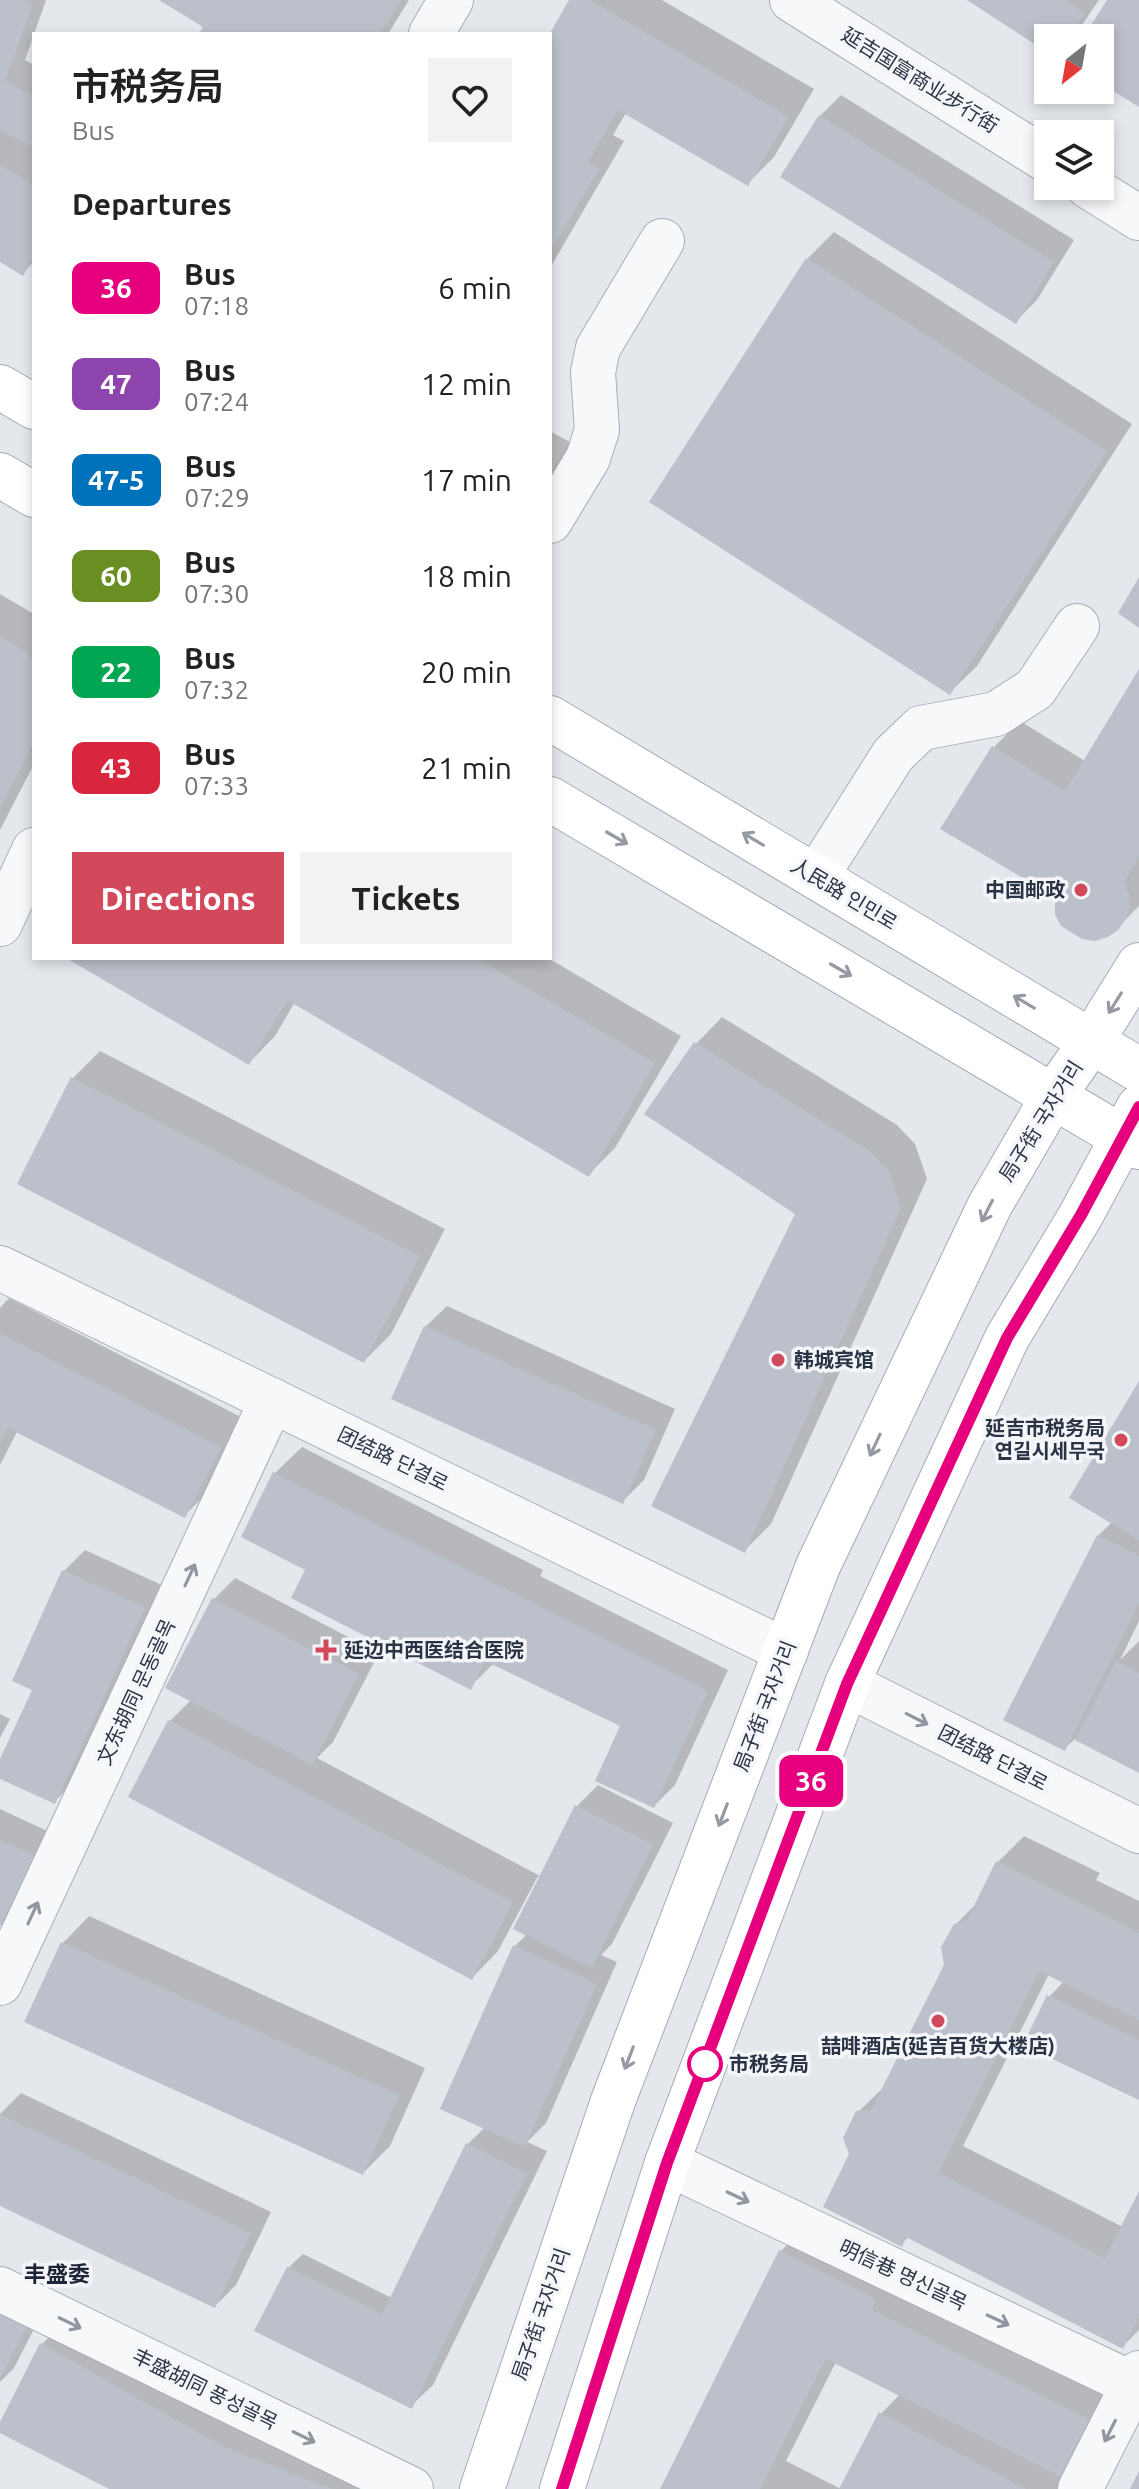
<!DOCTYPE html>
<meta charset="utf-8">
<style>
:root{--surface:#fff;--page:#f2f2f2;--text:#222;--muted:#767676;--accent:#d1495b}
body{margin:0;font-family:Ubuntu,"Noto Sans SC","Noto Sans KR",sans-serif;background:var(--page);color:var(--text);height:100vh;display:flex;flex-direction:column;font-size:30px;white-space:nowrap}
*{box-sizing:border-box;margin:0}
p{font-size:26px;color:var(--muted)}
.icon{flex:none;width:44px;height:44px;fill:none;stroke:currentColor;stroke-width:2;stroke-linecap:round;stroke-linejoin:round}
.map{position:relative;flex:1;overflow:hidden}
.panel{position:absolute;left:32px;top:32px;width:520px;height:928px;display:flex;flex-direction:column;background:var(--surface);border-radius:0px;box-shadow:0 4px 12px #0003}
.panel>*{flex:none}
.badge{padding:0 16px;border-radius:12px;font-size:28px;line-height:52px}
.needle{width:52px;rotate:211deg}
.tools{position:absolute;left:1034px;top:24px;display:grid;gap:16px}
.tools a{display:grid;place-items:center;width:80px;height:80px;border-radius:0px;background:var(--surface);box-shadow:0 4px 12px #0003;font-size:40px}
.map>.badge{position:absolute;translate:-50% -50%;box-shadow:0 0 0 4px #fff}
h2{padding:0 40px;font-size:30px;line-height:72px}
.round{display:grid;place-items:center;flex:none;width:84px;height:84px;border-radius:0px;background:var(--page)}
.summary{display:flex;align-items:center;justify-content:space-between;height:136px;padding:0 40px}
h1{font-size:38px;font-weight:600;line-height:60px}
.cta{display:flex;gap:16px;margin-top:auto;padding:16px 40px}
.cta a{flex:1;height:92px;border-radius:0px;background:var(--accent);color:#fff;font-size:32px;font-weight:600;line-height:92px;text-align:center}
.cta a+a{background:var(--page);color:var(--text)}
ul{padding:0;list-style:none}
li{display:flex;align-items:center;gap:24px;height:96px;padding:0 40px}
li div{flex:1}
li b{display:block;font-size:30px}
li em{font-style:normal}
li .badge{min-width:88px;font-weight:700;text-align:center}
.map>svg:first-child{display:block}
.shadow{fill:#0003}
.building{fill:#bbc0ca}
.lines{fill:none;stroke-linecap:round;stroke-linejoin:round}
.minor-casing{stroke:#a9aeb7;stroke-width:46}
.major-casing{stroke:#a3abb8;stroke-width:46}
.minor{stroke:#f7f8fa;stroke-width:44}
.major{stroke:#fff;stroke-width:44}
.oneway{stroke:#959aa2}
.oneway2{stroke:#9196a0}
.line-casing{stroke:#fff;stroke-width:18}
.line{stroke:#e6007e;stroke-width:12}
.poi-dot{fill:#d1495b;stroke:#f4f6f9;stroke-width:3}
.stop-dot{fill:#fff;stroke:#e6007e;stroke-width:4}
.labels{text-anchor:middle;stroke-width:7;stroke-linejoin:round;paint-order:stroke}
.street-label{font-size:20px;fill:#2b3445;stroke:#f4f6f9}
.poi-label{font-size:20px;font-weight:bold;fill:#2b3445;stroke:#f4f6f9;text-anchor:end}
.stop-label{font-size:20px;font-weight:bold;fill:#2b3445;stroke:#f4f6f9;text-anchor:start}
.neighbourhood-label{font-size:22px;font-weight:bold;fill:#1d2536;stroke:#f4f6f9}
</style>
<div class="map">
<svg width="1139" height="2489" viewBox="0 0 1139 2489">
<rect width="100%" height="100%" fill="#e4e7ec"/>
<path class="shadow" d="M0,0H46L25,60L34,65V262L22,273L0,260Z
M163,0H409L388,34H201L205,26Z
M572,0H662L814,89L774,157L747,184L626,113L613,135L624,141L550,268V37Z
M970,0H1099L1073,38H1048V51Z
M841,95L1074,240L1037,300L1016,321L820,116Z
M834,232L1132,424L977,666L950,692L807,259Z
M550,431L584,450L550,509Z
M0,594L34,614V764L0,830Z
M1139,673V906L1117,928L1082,938L1062,925L1057,896L993,748L1020,721L1085,761Z
M72,958H548L681,1036L615,1148L588,1175L295,1002L275,1036L249,1063Z
M722,1017L897,1125L915,1144L927,1179L771,1524L744,1551L797,1213L696,1044Z
M100,1051L445,1229L391,1334L364,1361L19,1183L73,1078Z
M9,1298L247,1420L211,1489L184,1516L18,1430L0,1465V1308Z
M447,1306L675,1409L644,1480L623,1501L425,1327Z
M1139,1385V1621L1120,1660L1139,1641V1771L1076,1738L1065,1748L1098,1536L1112,1522Z
M302,1447L543,1570L540,1576L728,1670L675,1785L654,1806L623,1725L494,1663L470,1687L308,1569L275,1473Z
M85,1550L164,1586L76,1780L55,1801L0,1776V1764L34,1689L64,1571Z
M235,1578L379,1653L333,1742L317,1758L542,1877L577,1806L598,1785L673,1823L612,1944L601,1955L617,1962L546,2123L527,2142L547,2151L433,2385L411,2406L288,2268L303,2254L392,2298L468,2144L485,2127L514,1947L527,1934L541,1878L538,1876L498,1951L472,1978L170,1721L191,1700L168,1688L214,1599Z
M0,1714L10,1719L0,1738Z
M0,1809L58,1836L0,1923Z
M1024,1836L1100,1873L1096,1880L1139,1901V2098L1049,1997L1064,1981L1049,1974L963,2146L1123,2227L1139,2196V2330L1123,2346L909,2237L901,2244L851,2154L858,2112L886,2085L946,1965L955,1925L977,1903L997,1863Z
M89,1916L425,2068L390,2146L363,2173L63,1943Z
M21,2093L271,2212L236,2285L215,2306L0,2204V2114Z
M808,2224L1123,2397L1069,2489H841L881,2414L900,2394L836,2362L786,2461L841,2489H662L781,2251Z
M0,2275L49,2300L14,2368L0,2382Z
M63,2323L428,2489H113L0,2431L42,2344Z"/>
<path class="building" d="M0,0H25L33,4L5,81L34,97V148L0,129Z
M159,0H401L380,34H199L203,27Z
M569,0H590L789,117L748,186L618,110L588,162L599,169L550,252V33Z
M967,0H1066L1085,13L1069,38H1048V53Z
M1107,0H1139V107L1100,83V38H1083Z
M819,115L1054,262L1016,324L780,177Z
M0,165L34,185V257L23,276L0,262Z
M806,258L1107,451L950,695L649,502Z
M1139,577V628L1118,613Z
M0,636L29,654L34,661V742L0,808Z
M1139,669V857L1124,882L1129,894L1130,907L1126,919L1118,930L1108,937L1095,941L1082,939L1061,926L1055,915V897L940,829L992,746L1065,791Z
M66,958H476L655,1063L589,1177L287,1000L249,1065Z
M694,1042L871,1152L889,1171L901,1208L745,1553L651,1506L795,1214L644,1114Z
M71,1077L420,1256L364,1363L17,1184Z
M424,1326L656,1430L623,1504L391,1399Z
M0,1334L221,1447L185,1518L8,1428L0,1443Z
M1139,1381V1540L1069,1498Z
M273,1472L708,1691L654,1808L595,1781L620,1726L485,1661L471,1690L291,1598L305,1570L241,1537Z
M1097,1535L1139,1556V1603L1065,1751L1003,1720Z
M62,1570L145,1607L55,1804L0,1779V1759L32,1690L12,1681Z
M212,1598L359,1674L312,1765L165,1688Z
M1116,1661L1139,1673V1773L1075,1740Z
M168,1720L513,1902L472,1980L128,1797Z
M575,1805L653,1844L592,1968L513,1929Z
M0,1840L38,1857L6,1928L0,1925Z
M996,1861L1139,1933V2020L1039,1971L938,2173L1105,2258L1139,2191V2317L1123,2349L906,2237L902,2247L823,2207L849,2154L843,2138L856,2111L871,2110L944,1965L941,1947L954,1924L967,1920Z
M61,1942L399,2095L363,2175L24,2022Z
M513,1945L597,1984L525,2147L440,2109Z
M1047,1995L1139,2040V2100L1023,2045Z
M0,2114L251,2233L215,2308L0,2206Z
M466,2143L527,2173L412,2409L254,2331L287,2267L382,2314Z
M779,2250L876,2299L871,2310L1098,2424L1069,2481L826,2359L760,2489H660Z
M0,2307L29,2322L0,2379Z
M40,2343L224,2447L332,2489H109L0,2433V2422Z
M879,2412L1026,2489H839Z
M1139,2471V2489H1130Z"/>
<g class="lines">
<g class="minor-casing">
<path id="minor" d="M792,0L1048,161
M431,34L451,0
M1088,186L1139,218
M550,521L588,458L597,430L593,372L598,348L662,241
M816,877L893,755L921,728L996,714L1035,689L1077,626
M0,924L34,850
M0,1268L786,1651
M847,1684L1139,1831
M0,1983L272,1400
M667,2163L1139,2387
M0,2289L411,2489
M1080,2489L1139,2373"/>
</g>
<g class="major-casing">
<path id="major" d="M0,387L34,407
M0,475L34,495
M550,718L1139,1070
M550,799L1139,1147
M482,2489L613,2101L818,1566L990,1205L1054,1095L1091,1042L1139,965
M562,2489L667,2163L847,1684L1007,1338L1081,1215L1139,1107"/>
</g>
<use href="#minor" class="minor"/>
<use href="#major" class="major"/>
</g>
<defs><path id="oneway-shaft" d="M-6 0H5M1.5-3L5.5 0L1.5 3" fill="none" stroke-width="1.6" stroke-linecap="round" stroke-linejoin="round" transform="scale(2)"/></defs>
<g class="oneway">
<use href="#oneway-shaft" transform="translate(617 838) rotate(30)"/>
<use href="#oneway-shaft" transform="translate(753 839) rotate(-149)"/>
<use href="#oneway-shaft" transform="translate(841 970) rotate(30)"/>
<use href="#oneway-shaft" transform="translate(1024 1002) rotate(-149)"/>
<use href="#oneway-shaft" transform="translate(1115 1003) rotate(122)"/>
<use href="#oneway-shaft" transform="translate(987 1211) rotate(117)"/>
<use href="#oneway-shaft" transform="translate(875 1445) rotate(115)"/>
<use href="#oneway-shaft" transform="translate(723 1815) rotate(111)"/>
<use href="#oneway-shaft" transform="translate(629 2058) rotate(111)"/>
</g>
<g class="oneway2">
<use href="#oneway-shaft" transform="translate(190 1575) rotate(-65)"/>
<use href="#oneway-shaft" transform="translate(917 1719) rotate(27)"/>
<use href="#oneway-shaft" transform="translate(33 1913) rotate(-65)"/>
<use href="#oneway-shaft" transform="translate(738 2197) rotate(25)"/>
<use href="#oneway-shaft" transform="translate(998 2320) rotate(25)"/>
<use href="#oneway-shaft" transform="translate(70 2323) rotate(26)"/>
<use href="#oneway-shaft" transform="translate(1110 2431) rotate(117)"/>
<use href="#oneway-shaft" transform="translate(304 2437) rotate(26)"/>
</g>
<g class="lines">
<g class="line-casing">
<path id="line" d="M562,2489L667,2163L847,1684L1007,1338L1081,1215L1139,1107"/>
</g>
<use href="#line" class="line"/>
</g>
<g class="poi-dot">
<circle cx="1081" cy="890" r="8"/>
<circle cx="778" cy="1360" r="8"/>
<circle cx="1121" cy="1440" r="8"/>
<path d="M322 1638h8v8h8v8h-8v8h-8v-8h-8v-8h8z"/>
<circle cx="938" cy="2021" r="8"/>
</g>
<circle class="stop-dot" cx="705" cy="2064" r="16"/>
<g class="labels">
<g class="street-label">
<text transform="translate(920 80) rotate(32)" y="7">延吉国富商业步行街</text>
<text transform="translate(844 894) rotate(31)" y="7">人民路 인민로</text>
<text transform="translate(1041 1121) rotate(-58)" y="7">局子街 국자거리</text>
<text transform="translate(393 1459) rotate(26)" y="7">团结路 단결로</text>
<text transform="translate(136 1692) rotate(-65)" y="7">文东胡同 문동골목</text>
<text transform="translate(765 1706) rotate(-69)" y="7">局子街 국자거리</text>
<text transform="translate(993 1758) rotate(27)" y="7">团结路 단결로</text>
<text transform="translate(903 2275) rotate(25)" y="7">明信巷 명신골목</text>
<text transform="translate(541 2314) rotate(-71)" y="7">局子街 국자거리</text>
<text transform="translate(205 2389) rotate(26)" y="7">丰盛胡同 풍성골목</text>
</g>
<g class="poi-label">
<text x="1065" y="897">中国邮政</text>
<text x="794" y="1367" text-anchor="start">韩城宾馆</text>
<text x="1105" y="1435">延吉市税务局<tspan x="1105" dy="23">연길시세무국</tspan></text>
<text x="344" y="1657" text-anchor="start">延边中西医结合医院</text>
<text x="938" y="2053" text-anchor="middle">喆啡酒店(延吉百货大楼店)</text>
</g>
<g class="stop-label">
<text x="729" y="2071">市税务局</text>
</g>
<g class="neighbourhood-label">
<text x="57" y="2282">丰盛委</text>
</g>
</g>
</svg>
<div class="tools">
<a><svg class="needle" viewBox="-14 -14 28 28"><path d="M0-13l5 13h-10z" fill="#e53935"/><path d="M0 13l5-13h-10z" fill="#767676"/></svg></a>
<a><svg class="icon" aria-label="layers" viewBox="0 0 24 24"><path d="M12 4l9 5-9 5-9-5zM3 14l9 5 9-5"/></svg></a>
</div>
<b class="badge" style="left:811px;top:1781px;background:#e6007e;color:#fff">36</b>
<section class="panel">
<div class="summary"><div><h1>市税务局</h1><p>Bus</p></div><a class="round"><svg class="icon" aria-label="heart" viewBox="0 0 24 24"><path d="M12 20l-8-8c-3-5 5-10 8-4 3-6 11-1 8 4z"/></svg></a></div>
<h2>Departures</h2>
<ul>
<li><span class="badge" style="background:#e6007e;color:#fff">36</span><div><b>Bus</b><p>07:18</p></div><em>6 min</em></li>
<li><span class="badge" style="background:#8e44ad;color:#fff">47</span><div><b>Bus</b><p>07:24</p></div><em>12 min</em></li>
<li><span class="badge" style="background:#0072bc;color:#fff">47-5</span><div><b>Bus</b><p>07:29</p></div><em>17 min</em></li>
<li><span class="badge" style="background:#6b8e23;color:#fff">60</span><div><b>Bus</b><p>07:30</p></div><em>18 min</em></li>
<li><span class="badge" style="background:#00a651;color:#fff">22</span><div><b>Bus</b><p>07:32</p></div><em>20 min</em></li>
<li><span class="badge" style="background:#d7263d;color:#fff">43</span><div><b>Bus</b><p>07:33</p></div><em>21 min</em></li>
</ul>
<div class="cta"><a>Directions</a><a>Tickets</a></div>
</section>
</div>
